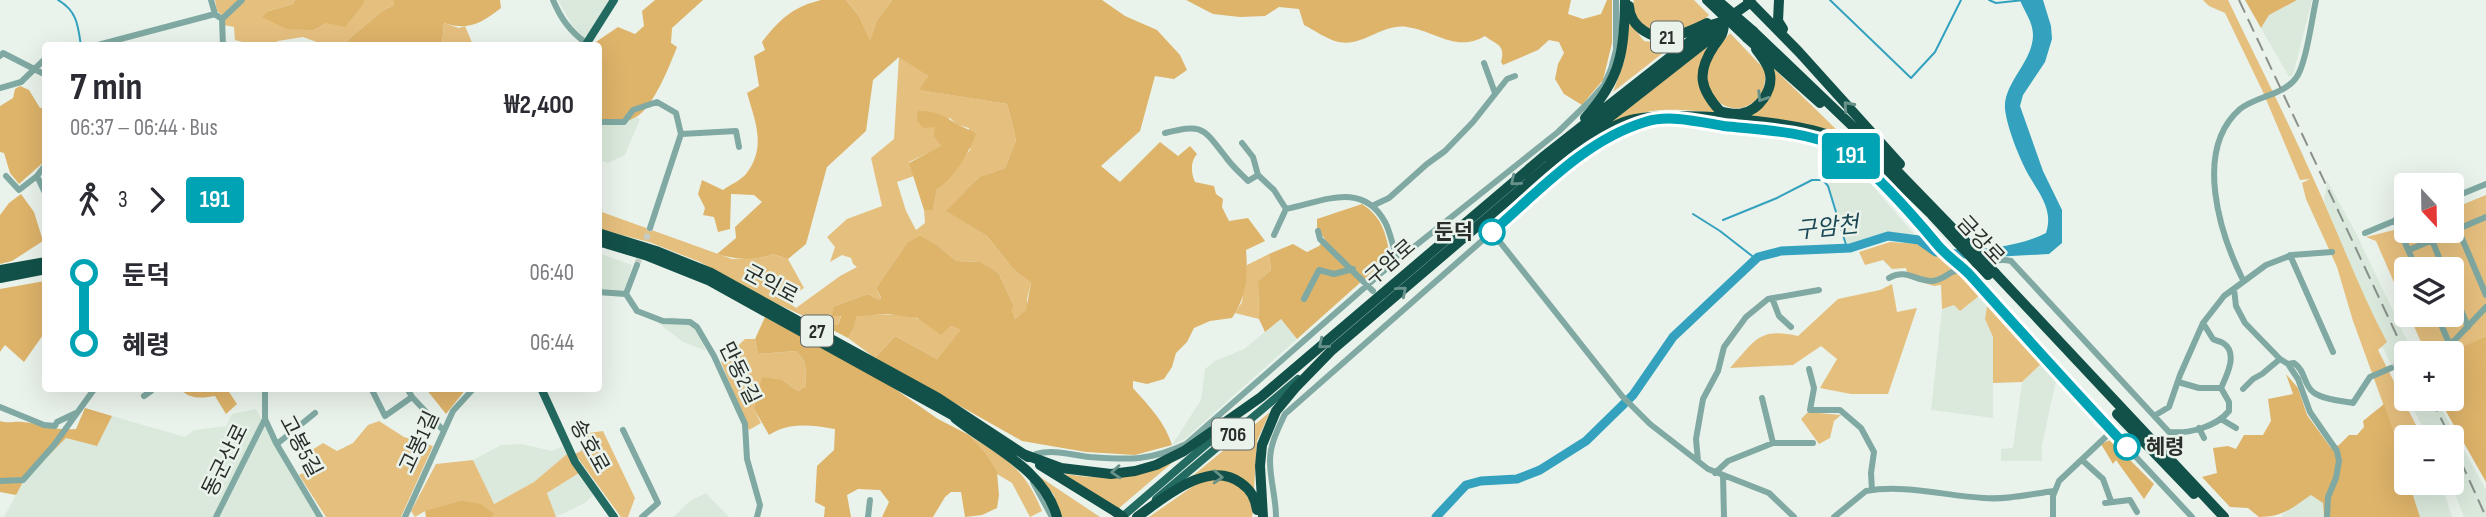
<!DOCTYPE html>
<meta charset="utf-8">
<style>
:root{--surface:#fff;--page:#f2f2f3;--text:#2b2b33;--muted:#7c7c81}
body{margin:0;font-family:"Sofia Sans Condensed","Noto Sans KR",sans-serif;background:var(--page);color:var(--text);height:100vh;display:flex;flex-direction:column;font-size:26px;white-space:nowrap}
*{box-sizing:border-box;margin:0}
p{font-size:23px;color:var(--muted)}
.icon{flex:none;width:38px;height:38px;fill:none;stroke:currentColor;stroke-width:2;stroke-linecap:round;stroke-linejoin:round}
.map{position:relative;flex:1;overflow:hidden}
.drawer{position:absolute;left:42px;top:42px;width:560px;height:350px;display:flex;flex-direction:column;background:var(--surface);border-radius:7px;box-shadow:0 7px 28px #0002}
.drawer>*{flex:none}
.badge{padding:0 14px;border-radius:5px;font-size:24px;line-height:46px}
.needle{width:46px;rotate:158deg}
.tools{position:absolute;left:2394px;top:173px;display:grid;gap:14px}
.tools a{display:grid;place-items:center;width:70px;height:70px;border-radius:7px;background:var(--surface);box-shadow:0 7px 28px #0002;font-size:35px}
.map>.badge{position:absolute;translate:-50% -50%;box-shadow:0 0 0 4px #fff}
.legs{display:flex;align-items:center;gap:10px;height:77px;padding:0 28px;font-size:23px}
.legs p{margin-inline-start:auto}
.overview{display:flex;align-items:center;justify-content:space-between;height:119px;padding:0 28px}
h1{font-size:38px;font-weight:700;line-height:52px}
ul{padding:0 28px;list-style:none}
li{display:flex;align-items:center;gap:24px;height:70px;font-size:26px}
li i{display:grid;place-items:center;width:10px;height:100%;margin:0 9px;background:currentColor}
li i::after{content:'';width:18px;height:18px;margin:-9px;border:5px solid;border-radius:50%;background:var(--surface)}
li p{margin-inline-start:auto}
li:first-child i{background:linear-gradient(#0000 50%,currentColor 0)}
li:last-child i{background:linear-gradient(currentColor 50%,#0000 0)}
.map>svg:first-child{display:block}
.built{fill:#dae9dc}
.green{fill:#e5bf7e;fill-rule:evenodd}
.forest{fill:#deb36a}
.water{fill:#34a2be}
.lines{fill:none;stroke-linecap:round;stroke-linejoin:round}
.stream{stroke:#34a2be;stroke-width:2}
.river{stroke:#34a2be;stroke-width:9}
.minor-tunnel{stroke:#c4ccc5;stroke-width:6;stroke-dasharray:6 3;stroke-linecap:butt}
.minor{stroke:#7fa9a2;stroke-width:6}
.major{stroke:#236a61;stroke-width:8}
.highway{stroke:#125149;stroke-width:10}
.rail{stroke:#8a908b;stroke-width:2;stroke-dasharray:14 7;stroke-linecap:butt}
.highway-bridge{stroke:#125149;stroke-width:10}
.oneway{stroke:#68928a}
.line-1-casing{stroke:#fff;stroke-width:16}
.line-1{stroke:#00a3b4;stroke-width:10}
.stop-1-dot{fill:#fff;stroke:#00a3b4;stroke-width:3.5}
.labels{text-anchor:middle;stroke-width:5;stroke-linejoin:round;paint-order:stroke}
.shield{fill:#eaf3eb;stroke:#646965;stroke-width:2}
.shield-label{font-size:19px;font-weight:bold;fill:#2a2e2b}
.stop-label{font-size:21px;font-weight:bold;fill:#2a2e2b;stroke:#eaf3eb;text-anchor:end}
.street-label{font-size:21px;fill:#2a2e2b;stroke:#eaf3eb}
.water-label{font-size:23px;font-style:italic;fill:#1a4855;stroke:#eaf3eb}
</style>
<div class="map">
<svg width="2486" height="517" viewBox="0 0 2486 517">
<rect width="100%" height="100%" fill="#eaf3eb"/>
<path class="built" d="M558,0H610L586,39L572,25Z
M2297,0H2312L2293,75L2289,77L2261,28L2269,15Z
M637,117L640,119L625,155L608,163L599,160V125H613Z
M1853,163L1914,234L1873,236L1848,246L1825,178Z
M2327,180L2356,233L2413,353L2406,354V395L2382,346L2387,342L2365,301L2324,201Z
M598,253L632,265L624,297L599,295Z
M1979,296L1987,306L1985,319L1993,337V418L1931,410L1942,309L1954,304L1960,311Z
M672,317L694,322L706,351L683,342L657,322Z
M1281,319L1297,339L1185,439L1172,445L1201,400L1205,369L1215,361L1244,349Z
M2042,363L2056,381L2042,445V461H2001V449L2013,448L2022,382Z
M2408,399H2436L2486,490V517H2464L2451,483L2452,438L2428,437Z
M256,409L317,517H4L24,480L56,446L66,438L97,446L112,416L185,437L194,430L226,426L232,414Z
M522,444L552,451L562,446L567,454L534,482L493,504L473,460L501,445Z
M579,473L593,495L585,503L556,517L547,493Z
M2409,483H2441L2452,517H2420Z
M706,493L729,517H673L690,501Z
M2311,495L2323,503L2324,517H2282L2283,514Z"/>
<path class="green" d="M215,0H295L293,4L269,11L314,30L364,3V0H394V5L382,11L342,45H325L303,37L278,41L271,45L258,46L235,40L234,27L224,25L221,14L217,11Z
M846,0H892L877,20L870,42L859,16Z
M1634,0H1694L1709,15C1701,24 1682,34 1669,34C1651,35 1627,19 1634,0Z
M2203,0H2228C2257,60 2287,119 2314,180C2339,234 2359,290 2387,342L2378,350L2422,437L2406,438V448L2400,450L2353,321L2337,267L2306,199L2302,183L2310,179L2300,180L2263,92L2225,13L2209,6Z
M1627,19L1644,41L1661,43L1677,42L1613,92L1625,59Z
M444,23L459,28L465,26L473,45L442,46Z
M1730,33L1766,71C1765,78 1765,87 1762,92C1750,113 1726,113 1713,96C1709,91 1706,87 1706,81C1705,62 1719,46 1730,33Z
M1710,42C1695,72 1695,87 1716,113C1668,108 1650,106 1604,126Z
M899,56L928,76L920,90L1007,104L1016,140L1005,168L979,177L947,211L987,236L1014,270L1031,283L1027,299V310L1015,319L1010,310L1014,306L999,274L980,262L956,261L938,246L907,243L876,288L881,299L879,300L868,294L834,306L841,315L838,325H823L752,292L700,262L649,242L599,229V211L732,259C748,258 759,260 773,254L788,259L804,288L793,295L792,305L796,308L840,276L857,267L853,264L851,258L842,255L830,262L835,247L827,237L847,219L882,206L871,158L894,139ZM950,118L957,125L969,128L970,150L937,189L933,210H924L925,223L916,230L906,211L897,182L914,176L909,162L941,147L936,126Z
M1770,65L1839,132L1794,122L1748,116L1762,106Z
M2486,195V336L2451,353L2445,340L2444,343L2425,351L2409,315H2452V270H2406V310L2376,241L2366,237L2406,227V231H2452V209Z
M1890,242L1919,244L1935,255L1942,257L1979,296L1960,311L1954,305L1942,309L1941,285L1934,286L1908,278L1906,268L1892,269L1883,260L1865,265L1859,252Z
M1269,254L1271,270L1258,281L1259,319L1235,313L1242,302L1247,265Z
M1892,284L1897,312L1917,308L1888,394H1851L1820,388L1837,359L1821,346L1793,365L1730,368C1755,341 1758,327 1798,336L1838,299L1880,290Z
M1987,306L2042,363L2022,382L1993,383V337L1985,319Z
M862,314C880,316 901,312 918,319C926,322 934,330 941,334L951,326L962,330L937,359L895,336L875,358L848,338L854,328L855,316Z
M745,339H755L758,354L796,351L805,362L806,386L798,391L782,380L754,409L761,423L749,430L721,362Z
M1270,412L1257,441L1254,489L1237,476L1190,478Z
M1808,412L1841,415L1834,421L1830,438L1819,444L1801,419Z
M379,421L404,437L433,446L401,517H326L299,475L317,466L312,450L323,443L337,451L353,443L368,425Z
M603,431L635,498L628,517H621L575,454L581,451L588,433Z
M969,435C1007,460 1024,467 1042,511L1030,517L1012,483L997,474L985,452Z
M567,454L579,473L547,493L556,517H492L493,514L425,511L415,517L411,511L436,464L473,460L494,504L534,482Z
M1173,462L1118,509L1059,473C1107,481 1128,478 1173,462Z
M1037,475L1100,517H1060L1054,495Z
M1225,479L1240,486L1254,506L1252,517H1149L1202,480Z"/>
<path class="forest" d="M295,0H364V3L345,27L327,23L314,30L287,29L262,17L269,11L293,4Z
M394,0H500L501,8C481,23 470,31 444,23L442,45H342L382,11L394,5Z
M655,0H703L672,28L671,43L677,47C670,65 653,108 636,117C624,124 611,125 599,125L598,46H590L618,27L635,34L644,26L642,11Z
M821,0H846L859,16L870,41L877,20L892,0H1102L1125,16L1157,30L1180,55L1187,70L1174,79L1155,76L1140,131L1101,166L1120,182L1160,142L1178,156L1190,146L1197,154C1190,162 1191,173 1195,182L1214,186L1216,194L1223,199L1222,207L1229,221L1248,218L1265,241L1246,250C1248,276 1247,296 1232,318L1210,321L1194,328L1187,342L1176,353L1172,367L1164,379L1147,384L1133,381V388C1148,405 1165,422 1172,445L1135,455L1086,452L1022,441L875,358L895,336L937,359L961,330L951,326L941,335L917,318L888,314L856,316L854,328L848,338L823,325H838L841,316H832L834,306L868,294L879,300L881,298L876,288L907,243L920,236L938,246L956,261L980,262L992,269L999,274L1014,306L1011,310L1015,319L1026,310L1031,283L1014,270L987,236L946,211L979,177L1005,168L1016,140L1007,104L919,90L928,76L899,57L873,80L866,131L827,167L806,244L788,259L773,254C756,261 736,260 717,254L736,238L735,227L762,202L754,195L731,194L730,229L718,232L714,217L703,215L705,208L698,194L702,180L723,190C730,185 741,180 746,174C767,147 755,121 747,93L759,86L754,56L765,50L762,42C779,20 792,7 821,0Z
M1186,0H1571L1568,14L1583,19L1601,14L1607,0H1612V43L1603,80L1582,105L1564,94L1555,79L1558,64L1564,53L1559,42L1549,40L1538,50L1503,65L1501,62C1506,44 1496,45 1485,36C1456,53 1436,31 1407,27C1383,23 1363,47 1339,42C1328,40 1314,30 1304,25L1299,9L1279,7L1265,16L1240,17L1213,14Z
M2245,0H2297L2269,15L2261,28Z
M20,86L29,90L40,108L45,107L46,160L19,184L10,173L4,153L0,152V106L13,98L15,89Z
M918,111C934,111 942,114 955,123C962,128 969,128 976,134C969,153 954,178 937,189L933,210H924L909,163L941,146L934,136L935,127L923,128L917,120Z
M21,194L34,212L43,241L12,261L0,264V215L9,203Z
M1362,204C1382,217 1386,233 1390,256L1297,339L1281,319L1265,332L1259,319L1258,281L1271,270L1269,254L1293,244L1307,252L1319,246L1325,239L1317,229V219Z
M45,281V332L24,362L5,345L0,352V289Z
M765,317L885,382L938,419L969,435L985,452L997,472L999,495L997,508L982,515L965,517L961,492H951L945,497L933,517H882L889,502L880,490L858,489L847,495L851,517H824L825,507L815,502L817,466L834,450L835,429C812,425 789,422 769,435L754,409L762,377L782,380L798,391L806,386L805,362L796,351L758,354L755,339Z
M2486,336V482L2439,399H2452V354L2449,353Z
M2286,374L2298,388L2307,415L2331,448L2339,445L2349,435H2357L2364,427L2363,421L2384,404L2400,450L2406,483H2409L2420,517H2324L2323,503L2311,495C2292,508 2283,517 2259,517L2248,508L2230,507L2202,477L2217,473L2213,448L2228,446L2236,449L2244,435H2263L2271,421L2268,399L2293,394Z
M181,389H227L237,404L226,414L215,396C203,398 189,400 181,389Z
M426,389H466L446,414Z
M85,408L112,416L97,446L66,438L24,480L16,495L0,492V421C9,424 14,421 23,422C44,424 52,431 76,429Z
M2110,440L2154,484L2144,499L2116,460L2113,464L2101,444Z
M461,501L481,504L494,514L492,517H426L425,511Z"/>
<path class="water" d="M2020,0H2043L2051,26L2052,39L2045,62L2023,95L2020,106L2043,171L2062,210V243L2049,254L1957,259L1947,249C1980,250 2016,248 2046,233C2053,212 2042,197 2031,179C2021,163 2007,128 2005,109C2003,83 2033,62 2033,35C2033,22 2024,11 2020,0Z"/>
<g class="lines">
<path class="stream" d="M58,0C77,11 78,25 81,46L93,43
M1830,0L1911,78L1935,52L1961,0
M1989,0L1996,3L2024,0
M1693,214L1720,231L1756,259
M1723,220L1777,198L1812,180H1823L1828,186L1847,248"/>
<path class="river" d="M1436,517L1466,485L1481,481L1517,479L1540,470L1586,441L1633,395L1673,337L1758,257L1781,251L1850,248L1888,236L1919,240L1936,252L1951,253"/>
<path class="minor-tunnel" d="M637,265L650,228
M2391,368L2406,361"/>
<path class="minor" d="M211,0L215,14L219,17
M553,0C561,19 570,31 586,43
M222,19L242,0
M222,19L223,46
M94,46L215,14
M0,56L3,53L46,75
M1484,63L1495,93
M0,88L21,82L46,58
M598,120L601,122H624L633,110L657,102L676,113L681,134L650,228
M1684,120L1793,134L1819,140L1840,147L1860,162L1936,244L1966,270L2038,352L2192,517
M1165,133C1203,124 1202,127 1225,156C1231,165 1240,173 1248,181L1258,175
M681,134L736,131L739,147
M1242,143L1253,157L1258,175L1274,190L1286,209C1322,202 1362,180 1385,222C1391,233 1392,247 1398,258
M46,164L37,176L46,195
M6,176L19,190L37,176
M2452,198L2486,184
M1374,205L1389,198L1427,164L1445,151L1473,122L1507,79L1515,76
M2395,220L2417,270
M2458,229L2486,295
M1318,231L1320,239L1373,291
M1492,232L1622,396L1650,424L1708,469L1769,493L1794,517
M2365,233L2406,216
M1274,235L1286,209
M2432,240L2444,270
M2409,250L2486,217
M2290,255L2333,352
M1889,278C1906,268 1915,281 1932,281C1940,281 1945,276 1952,272C1957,270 1963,271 1968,269C1982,265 1996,257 2011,261L2169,432C2189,434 2216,427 2229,411V402L2221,388C2226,377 2239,353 2223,343C2220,341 2216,341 2213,339L2203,323
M2243,280C2220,234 2193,150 2240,109C2256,96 2284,95 2296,78C2306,65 2312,18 2316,0
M2452,288L2468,327
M2234,289L2236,306L2245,323L2280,359L2288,364L2298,379L2310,412L2337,451L2339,461L2336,478L2328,497L2327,517
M598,292L626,294L637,265
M626,294L637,311L663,321L690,322L697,327L714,356L745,424L747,459L760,505L757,517
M1772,298L1779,316L1791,327
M1304,299L1319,270L1334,274L1353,269
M2437,315L2449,343L2454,341L2486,307
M2423,354L2449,343
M2288,364L2294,363C2306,371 2303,384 2313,392C2321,399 2341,401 2353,403L2370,377L2391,368
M1809,369L1814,388L1810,410H1840L1861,428L1874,452L1871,473L1872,490
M2178,382L2199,388H2221
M265,388V419L276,443L320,517
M371,388L385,416L412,397
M407,388L412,397L443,430
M2243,389L2253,379L2262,374L2280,359
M144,396L151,391L149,388
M1762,398L1773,443
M0,407L44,425L55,426L57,422L76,413
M2154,416L2169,407L2180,375L2203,323L2224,296L2266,265L2292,255L2332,252
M2221,419L2236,428
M2199,428L2204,438
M623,430L658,503L642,517
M277,444L315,413
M1036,454C1054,449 1071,455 1090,457C1129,460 1150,461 1186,444L1380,274L1558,132L1590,101L1604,85L1611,69L1616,50V0
M2082,460L2103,479L2111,501
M1698,461L1696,439L1703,399L1718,371L1724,347L1746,317L1768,299L1819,290
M1715,473L1728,461L1773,443H1813
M1723,475L1724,517
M0,481L23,480L54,445L95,388
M1033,482L1052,517
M2105,503L2130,500L2137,512
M216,517L265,419
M405,517L453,411L474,388
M868,517L870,500
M1276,517C1276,498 1270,480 1270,461C1270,444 1278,429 1285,414L1567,166L1603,142L1648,121
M1834,517L1866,491C1904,484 1946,496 1984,498C2007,500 2031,494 2054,491
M2053,517V496L2059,481L2112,431"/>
<path class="major" d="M585,46L614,0
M541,388L575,462L614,517
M1156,499L1298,379
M1122,517L1230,424"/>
<path class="highway" d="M1748,0L1799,52L1900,164
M1779,0L1778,21L1783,29
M1629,6C1630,28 1655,42 1675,36C1686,33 1697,28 1707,23
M1724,22C1724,34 1721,36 1714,46C1696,73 1700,89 1720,111C1727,113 1736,115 1743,113C1759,110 1773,90 1770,74C1769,65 1761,56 1756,49
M1753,31L1868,141L1964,240
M1747,38L1820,103
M1585,118C1621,78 1624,53 1625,0
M1584,144C1597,136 1612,125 1627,121C1662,109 1800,121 1834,137C1873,155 1905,188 1935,218
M1932,215L1957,242
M598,233L656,251L711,273L938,398L1028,457
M598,241L648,256L708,280L961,420
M0,270L46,262
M1995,273L2224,517
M0,278L46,269
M2117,414L2194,494
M955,418C991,447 1044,469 1057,517
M1023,454L1061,468L1111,474L1135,471L1156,465L1184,451L1261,397L1543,157L1711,25L1724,21L1751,2
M1040,465L1116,512
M1137,517C1163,499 1208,458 1241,483C1251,490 1255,498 1257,510
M1263,517L1260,466L1262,445L1276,411L1295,388L1331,351L1555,160L1717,33L1724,21"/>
<path class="rail" d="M2239,0L2406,355
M2431,399L2451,438
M2452,442L2486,517"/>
<path class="highway-bridge" d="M1707,0L1747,38
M1717,0L1753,31
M1964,240L1995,273
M1957,242L1988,275
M1116,512L1123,517"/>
</g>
<defs><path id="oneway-chevron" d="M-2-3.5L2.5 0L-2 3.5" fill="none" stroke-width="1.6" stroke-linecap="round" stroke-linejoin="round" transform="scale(1.75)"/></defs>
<g class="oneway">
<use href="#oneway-chevron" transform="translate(1762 97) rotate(123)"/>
<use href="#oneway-chevron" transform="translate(1848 106) rotate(-132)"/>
<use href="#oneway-chevron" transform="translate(1515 181) rotate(140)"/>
<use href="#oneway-chevron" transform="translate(1402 291) rotate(-41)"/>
<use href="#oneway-chevron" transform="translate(1323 344) rotate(140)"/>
<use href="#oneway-chevron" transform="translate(1116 472) rotate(176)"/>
<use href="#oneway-chevron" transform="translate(1218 477) rotate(3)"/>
</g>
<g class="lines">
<g class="line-1-casing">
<path id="line-1" d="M1492,232C1538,192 1585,140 1645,122C1669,114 1700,122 1724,126C1761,130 1804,131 1838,147C1864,159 1916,219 1936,243C1946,256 1960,264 1970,275C2022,333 2074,391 2127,447"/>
</g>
<use href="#line-1" class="line-1"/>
</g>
<g class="stop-1-dot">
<circle cx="1492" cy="232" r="12"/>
<circle cx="2127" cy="447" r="12"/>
</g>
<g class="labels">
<g class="shield">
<rect x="1651" y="21.5" width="32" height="31" rx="5"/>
<rect x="801" y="315.5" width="32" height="31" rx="5"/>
<rect x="1212" y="418.5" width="42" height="31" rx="5"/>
</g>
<g class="shield-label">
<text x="1667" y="44">21</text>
<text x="817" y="338">27</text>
<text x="1233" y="441">706</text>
</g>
<g class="stop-label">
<text x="1473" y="239">둔덕</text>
<text x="2146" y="454" text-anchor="start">혜령</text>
</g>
<g class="street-label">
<text transform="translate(1981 240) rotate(47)" y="7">금강로</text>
<text transform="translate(1390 262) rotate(-41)" y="7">구암로</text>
<text transform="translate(771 284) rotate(28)" y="7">군익로</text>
<text transform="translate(740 373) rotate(64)" y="7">만동2길</text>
<text transform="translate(419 442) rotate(-65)" y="7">고봉1길</text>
<text transform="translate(301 446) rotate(62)" y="7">고봉5길</text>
<text transform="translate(590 446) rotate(61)" y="7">송호로</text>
<text transform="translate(225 460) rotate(-64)" y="7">동군산로</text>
</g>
<g class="water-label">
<text transform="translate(1827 227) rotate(-6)" y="8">구암천</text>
</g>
</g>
</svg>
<div class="tools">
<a><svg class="needle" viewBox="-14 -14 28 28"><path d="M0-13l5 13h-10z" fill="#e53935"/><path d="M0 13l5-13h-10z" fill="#7c7c81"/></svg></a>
<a><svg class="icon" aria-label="layers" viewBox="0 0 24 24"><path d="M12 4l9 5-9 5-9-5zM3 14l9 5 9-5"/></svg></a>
<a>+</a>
<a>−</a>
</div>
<b class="badge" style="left:1851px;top:156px;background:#00a3b4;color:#fff">191</b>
<section class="drawer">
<div class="overview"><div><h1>7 min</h1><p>06:37 – 06:44 · Bus</p></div><b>₩2,400</b></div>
<div class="legs"><svg class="icon" aria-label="walk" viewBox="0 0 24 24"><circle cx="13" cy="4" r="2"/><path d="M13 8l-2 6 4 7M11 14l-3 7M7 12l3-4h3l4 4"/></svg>3<svg class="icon" aria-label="forward" viewBox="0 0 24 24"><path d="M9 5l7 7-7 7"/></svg><b class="badge" style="background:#00a3b4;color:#fff">191</b></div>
<ul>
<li><i style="color:#00a3b4"></i><b>둔덕</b><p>06:40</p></li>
<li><i style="color:#00a3b4"></i><b>혜령</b><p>06:44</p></li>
</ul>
</section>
</div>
